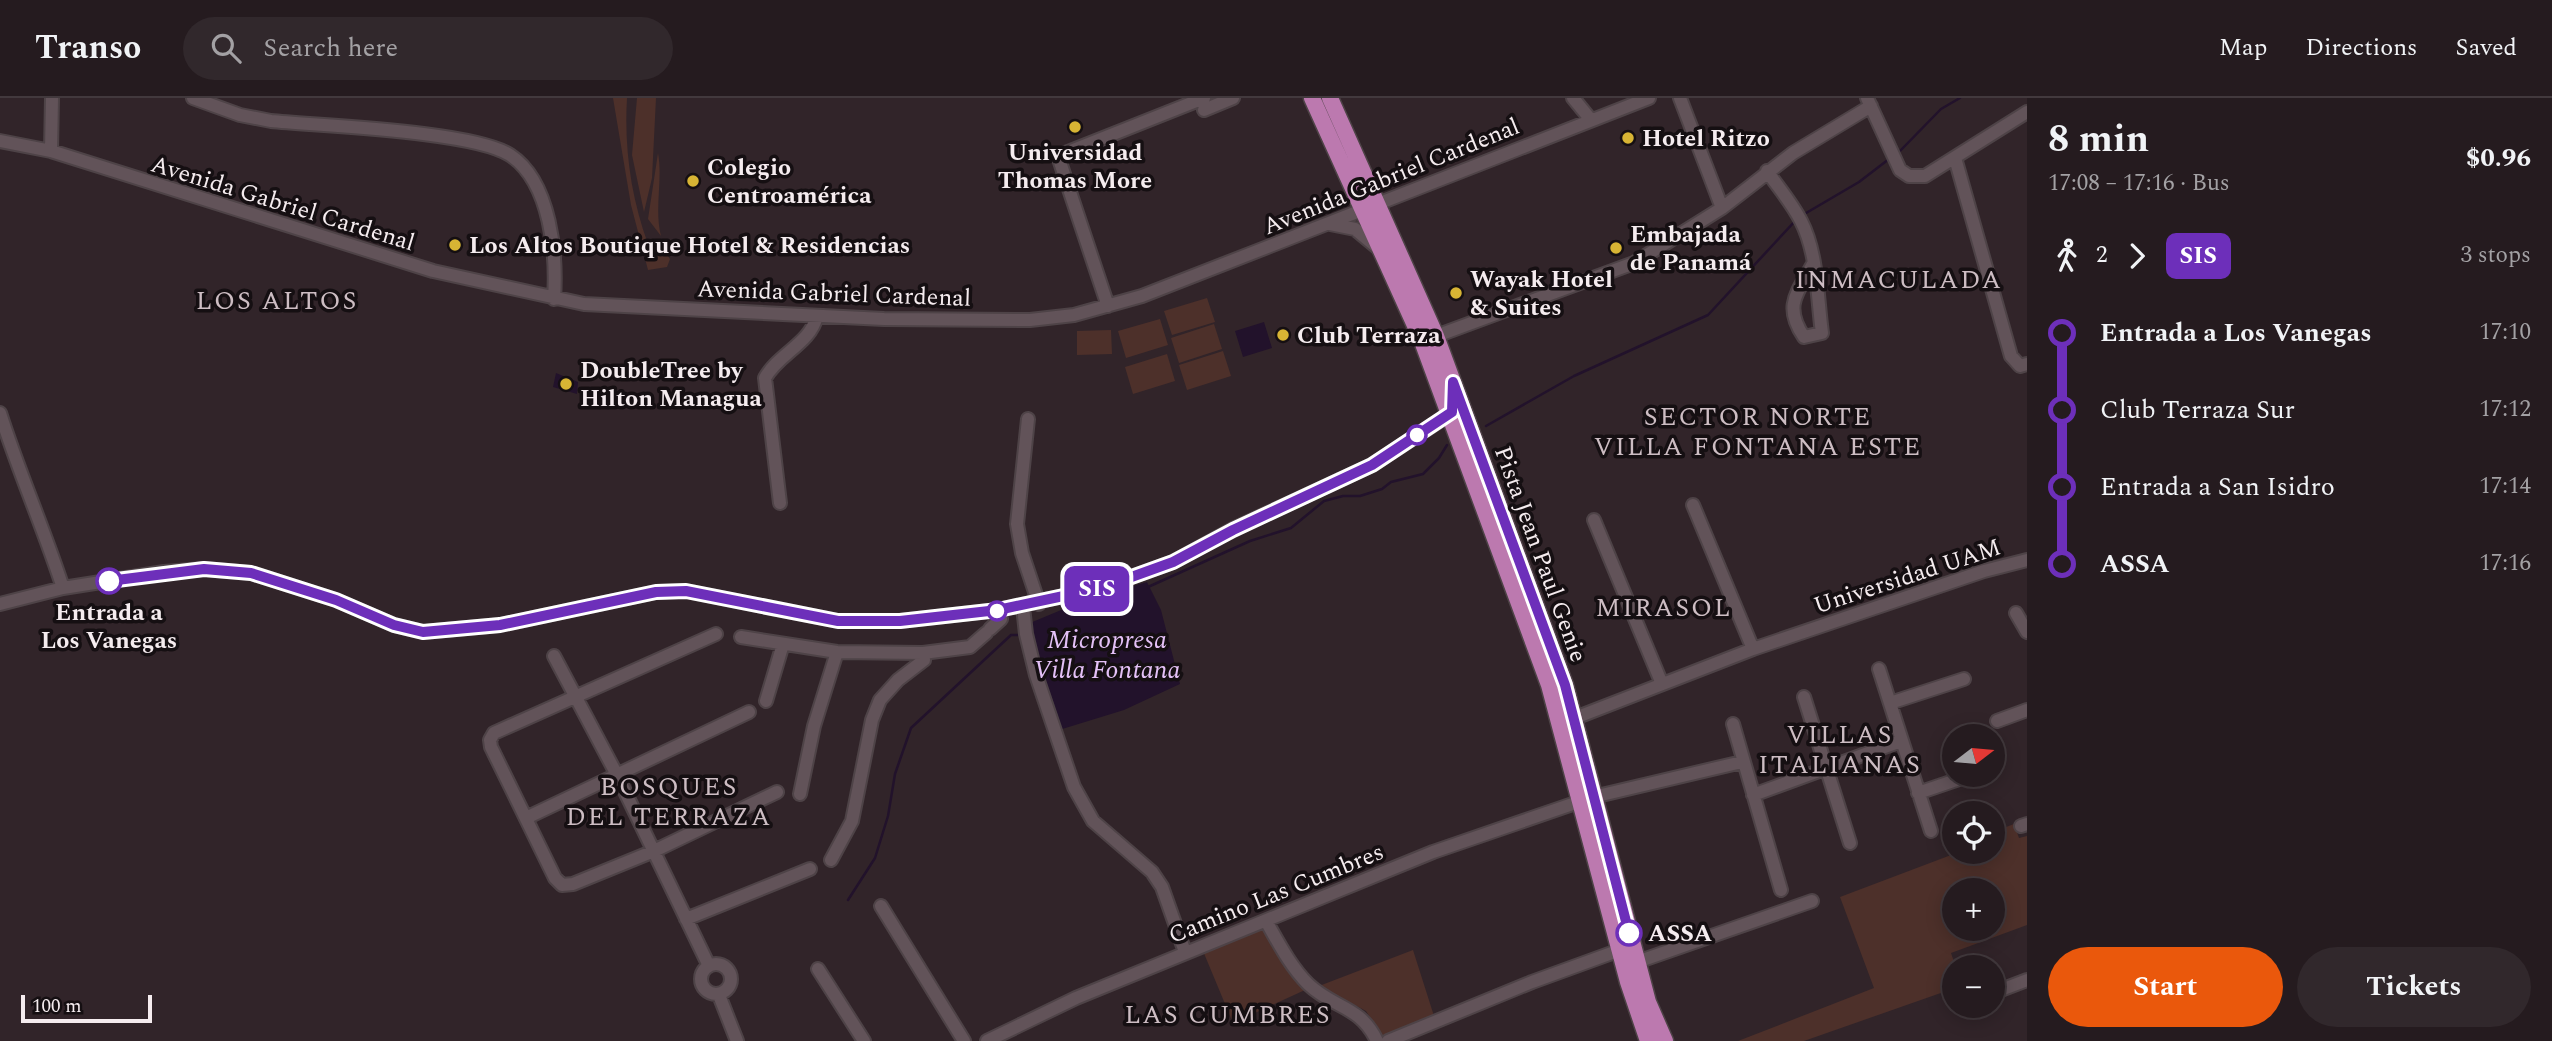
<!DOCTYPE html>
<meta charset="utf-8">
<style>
:root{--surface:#251b1f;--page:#31282c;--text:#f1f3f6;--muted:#a3a1a4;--line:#42393d;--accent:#ea580c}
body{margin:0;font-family:Spectral,serif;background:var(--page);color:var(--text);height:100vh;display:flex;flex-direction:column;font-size:26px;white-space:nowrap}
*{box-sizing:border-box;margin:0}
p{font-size:23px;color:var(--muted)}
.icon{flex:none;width:38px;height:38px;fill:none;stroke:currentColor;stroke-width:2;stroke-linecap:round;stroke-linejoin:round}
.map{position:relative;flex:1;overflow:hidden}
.sheet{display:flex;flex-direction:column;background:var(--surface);width:525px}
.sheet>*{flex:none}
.badge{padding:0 14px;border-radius:10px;font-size:24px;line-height:46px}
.needle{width:46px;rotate:74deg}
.fabs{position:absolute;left:1942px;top:626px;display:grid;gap:14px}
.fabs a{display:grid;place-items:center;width:63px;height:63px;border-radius:50%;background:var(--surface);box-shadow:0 4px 18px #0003,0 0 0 2px var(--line);font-size:35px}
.scale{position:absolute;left:21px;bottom:18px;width:131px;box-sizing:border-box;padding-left:7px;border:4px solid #f5ecef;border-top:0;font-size:19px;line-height:24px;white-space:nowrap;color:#f5ecef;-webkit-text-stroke:5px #150f12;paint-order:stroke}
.map>.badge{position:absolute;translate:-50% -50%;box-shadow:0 0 0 4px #fff}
.legs{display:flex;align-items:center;gap:10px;height:77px;padding:0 21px;font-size:23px}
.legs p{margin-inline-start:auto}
.summary{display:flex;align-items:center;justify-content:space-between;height:119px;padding:0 21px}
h1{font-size:38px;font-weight:700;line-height:52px}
.action{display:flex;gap:14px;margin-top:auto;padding:14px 21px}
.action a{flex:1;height:80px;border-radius:42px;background:var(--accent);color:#fff;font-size:28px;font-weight:700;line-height:80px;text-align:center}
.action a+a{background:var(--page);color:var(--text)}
ul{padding:0 21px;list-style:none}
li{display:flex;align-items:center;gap:24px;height:77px;font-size:26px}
li i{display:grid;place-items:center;width:10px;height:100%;margin:0 9px;background:currentColor}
li i::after{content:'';width:18px;height:18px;margin:-9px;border:5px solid;border-radius:50%;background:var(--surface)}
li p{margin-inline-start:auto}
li:first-child i{background:linear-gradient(#0000 50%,currentColor 0)}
li:last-child i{background:linear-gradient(currentColor 50%,#0000 0)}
header{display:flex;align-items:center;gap:42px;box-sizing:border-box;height:98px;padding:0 35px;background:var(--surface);border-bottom:2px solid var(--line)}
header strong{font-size:33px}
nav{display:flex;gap:38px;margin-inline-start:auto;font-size:24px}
.search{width:490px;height:63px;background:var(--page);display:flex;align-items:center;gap:18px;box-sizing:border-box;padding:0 24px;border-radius:38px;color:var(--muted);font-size:26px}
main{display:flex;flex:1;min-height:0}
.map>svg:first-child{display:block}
.green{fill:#4d302a;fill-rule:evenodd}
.water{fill:#22122b}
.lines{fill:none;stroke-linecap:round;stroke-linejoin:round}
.stream{stroke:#22122b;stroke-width:2.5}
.minor-casing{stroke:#4e4347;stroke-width:16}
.major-casing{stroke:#4e4347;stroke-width:19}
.minor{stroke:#625359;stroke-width:12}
.major{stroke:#bc79af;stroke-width:16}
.line-1-casing{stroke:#fff;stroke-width:16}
.line-1{stroke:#6d2fba;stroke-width:10}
.poi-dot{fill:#d7b434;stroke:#150f12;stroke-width:2.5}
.stop-1-dot{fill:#fff;stroke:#6d2fba;stroke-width:3.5}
.labels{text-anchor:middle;stroke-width:7;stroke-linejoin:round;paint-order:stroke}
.poi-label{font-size:24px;font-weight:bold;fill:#f5ecef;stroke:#150f12;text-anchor:start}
.street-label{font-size:24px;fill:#f5ecef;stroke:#150f12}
.stop-label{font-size:24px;font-weight:bold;fill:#f5ecef;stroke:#150f12}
.neighbourhood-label{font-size:26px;letter-spacing:2px;fill:#cdbdc3;stroke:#150f12}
.water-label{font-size:26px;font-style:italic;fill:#e4c1f7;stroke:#150f12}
</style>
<header>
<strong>Transo</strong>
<div class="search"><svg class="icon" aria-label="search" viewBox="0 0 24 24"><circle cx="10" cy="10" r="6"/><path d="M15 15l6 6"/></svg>Search here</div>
<nav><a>Map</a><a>Directions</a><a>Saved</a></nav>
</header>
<main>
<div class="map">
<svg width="2027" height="943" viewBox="0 0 2027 943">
<rect width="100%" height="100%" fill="#312429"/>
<path class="green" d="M613,0H627C624,50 631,99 648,146L666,155L670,161L667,169L648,172L631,107Z
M637,0H656L652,80L644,114L632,57Z
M658,55C663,83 654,110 661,138L648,121Z
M1207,200L1215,224L1172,237L1164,213Z
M1160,221L1168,247L1126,260L1118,233Z
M1214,226L1222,251L1179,265L1171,240Z
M1111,232L1112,256L1077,257V233Z
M1223,253L1231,278L1187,292L1179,267Z
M1167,256L1175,283L1133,296L1125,269Z
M2014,726L2019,740L2027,738V827L1951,855L1956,870L1955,890L1804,943H1738L1874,890L1840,799L1959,754H1993V734ZM1955,793H1993V831H1955Z
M1265,828L1305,892L1233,925L1203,853Z
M1413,852L1434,918L1383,939L1366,913L1319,888Z"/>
<path class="water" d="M1264,224L1272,250L1243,259L1235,233Z
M556,275L578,284L577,296L553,289Z
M1147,484L1161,512L1180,586L1124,612L1059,632L1030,525L1090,500Z"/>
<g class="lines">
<path class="stream" d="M1898,55L1941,11L1960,0
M1801,118L1859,84L1889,61
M1486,328L1574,278L1708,217L1796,122
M1148,489L1250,443L1291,430L1324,403L1343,398H1360L1382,391L1391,384L1423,376L1439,360L1447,347
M848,802L875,760L888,718L895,676L911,630L1011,537H1022"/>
<g class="minor-casing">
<path id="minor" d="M193,0L240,17L271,23C322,28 473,33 510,57C551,84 557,157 554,201
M1573,0L1591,22
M1680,0L1722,110
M1867,0L1900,72L1909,78H1925L2027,14
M1204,12L1233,0
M0,43L51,53L433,173L584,206L884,221L1030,222L1074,217L1142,198L1649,0
M51,53L52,0
M1955,60L2011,258L2020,268L2027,266
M1767,73C1778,89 1792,105 1801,123C1818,156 1817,199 1822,235L1804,239C1783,208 1797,195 1813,166
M1330,126L1355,131L1378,150
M1108,208L1058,58L1204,0
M1428,241L1634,165L1722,110L1793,55L1871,8
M0,315C19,375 44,431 63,490
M1028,321L1017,426L1022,455L1039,506
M780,405L765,280C779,255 810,246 817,218
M1693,407L1753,551
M1594,422L1662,586
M0,506L63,490L164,474L204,471L251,475L336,502L394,527L423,534L500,527L656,494L686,493L838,523H900L998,512L1101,490L1173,464L1233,431L1372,367L1450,316
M1023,509L1026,536L1036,577L1074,689L1093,723L1152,774L1162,789L1185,854
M2016,515L2027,534
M990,531L1001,521L998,512
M716,536L494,635L490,642L491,649L555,780L562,787L573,786L654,753L777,694
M741,539L837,554L923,555
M554,558L617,677L709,868
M1879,571L1931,733
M1804,599L1850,745
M766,603L783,546
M1890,605L1964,581
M1575,620L1753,551L1984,473L2027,462
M1997,623L2027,612
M1733,626L1781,792
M1918,695L1971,677
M800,696L814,628L837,554
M1753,697L1901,643
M526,720L749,614
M2021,728L2027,726
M831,762L852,723L872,622L880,602L898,582L924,562L923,555L970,549L986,535
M881,808L964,943
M686,821L810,771
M1266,823C1278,844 1290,868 1308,886C1334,911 1360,907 1377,943
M1637,864L1812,803
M701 881a15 15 0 1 1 30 0a15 15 0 1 1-30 0Z
M818,871L864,943
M1993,895L2027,882
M719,897L737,943
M987,943L1076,900L1433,754L1593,699L1742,664
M1388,943L1532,884L1620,852"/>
</g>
<g class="major-casing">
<path id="major" d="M1312,0L1422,243L1549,587L1628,884L1648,943
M1330,0L1436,238L1565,587L1648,904L1665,943"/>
</g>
<use href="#minor" class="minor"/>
<use href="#major" class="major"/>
</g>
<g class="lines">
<g class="line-1-casing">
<path id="line-1" d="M109,483L204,471L251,475L336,502L394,527L423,534L500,527L656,494L686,493L838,523H900L998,512L1101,490L1173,464L1233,432L1372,367L1452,314L1453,284L1565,587L1629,835"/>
</g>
<use href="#line-1" class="line-1"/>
</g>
<g class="poi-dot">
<circle cx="1075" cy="29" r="7"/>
<circle cx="1628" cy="40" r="7"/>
<circle cx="693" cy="83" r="7"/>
<circle cx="455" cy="147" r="7"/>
<circle cx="1616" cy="150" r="7"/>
<circle cx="1456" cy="195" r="7"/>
<circle cx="1283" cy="237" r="7"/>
<circle cx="566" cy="286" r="7"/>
</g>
<g class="stop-1-dot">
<circle cx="1417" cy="337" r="9"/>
<circle cx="109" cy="483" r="12"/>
<circle cx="997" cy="513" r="9"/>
<circle cx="1629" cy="835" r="12"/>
</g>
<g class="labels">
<g class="poi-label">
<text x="1642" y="48">Hotel Ritzo</text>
<text x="1075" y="62" text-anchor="middle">Universidad<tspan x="1075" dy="28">Thomas More</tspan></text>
<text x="707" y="77">Colegio<tspan x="707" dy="28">Centroamérica</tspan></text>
<text x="1630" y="144">Embajada<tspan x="1630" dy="28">de Panamá</tspan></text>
<text x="469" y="155">Los Altos Boutique Hotel &amp; Residencias</text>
<text x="1470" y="189">Wayak Hotel<tspan x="1470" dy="28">&amp; Suites</tspan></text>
<text x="1297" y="245">Club Terraza</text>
<text x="580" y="280">DoubleTree by<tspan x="580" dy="28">Hilton Managua</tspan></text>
</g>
<g class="street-label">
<text transform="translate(1391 78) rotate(-22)" y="8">Avenida Gabriel Cardenal</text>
<text transform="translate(283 105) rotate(17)" y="8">Avenida Gabriel Cardenal</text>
<text transform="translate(834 195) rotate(2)" y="8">Avenida Gabriel Cardenal</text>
<text transform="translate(1541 456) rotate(70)" y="8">Pista Jean Paul Genie</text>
<text transform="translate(1907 478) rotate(-18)" y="8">Universidad UAM</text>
<text transform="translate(1276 795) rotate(-22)" y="8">Camino Las Cumbres</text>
</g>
<g class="stop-label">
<text x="109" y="522">Entrada a<tspan x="109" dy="28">Los Vanegas</tspan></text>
<text x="1648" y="843" text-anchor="start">ASSA</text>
</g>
<g class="neighbourhood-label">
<text x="1899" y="190">INMACULADA</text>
<text x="277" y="211">LOS ALTOS</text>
<text x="1758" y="327">SECTOR NORTE<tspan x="1758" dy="30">VILLA FONTANA ESTE</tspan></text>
<text x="1664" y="518">MIRASOL</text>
<text x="1840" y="645">VILLAS<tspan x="1840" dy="30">ITALIANAS</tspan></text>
<text x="669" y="697">BOSQUES<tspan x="669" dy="30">DEL TERRAZA</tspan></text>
<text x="1228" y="925">LAS CUMBRES</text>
</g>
<g class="water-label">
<text x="1107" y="550">Micropresa<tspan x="1107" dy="30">Villa Fontana</tspan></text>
</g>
</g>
</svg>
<div class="fabs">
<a><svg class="needle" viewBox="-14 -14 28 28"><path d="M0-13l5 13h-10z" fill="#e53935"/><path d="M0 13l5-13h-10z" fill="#a3a1a4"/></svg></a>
<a><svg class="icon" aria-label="locate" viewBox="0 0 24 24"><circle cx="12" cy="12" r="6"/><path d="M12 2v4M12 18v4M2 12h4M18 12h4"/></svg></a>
<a>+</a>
<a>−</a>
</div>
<div class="scale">100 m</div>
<b class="badge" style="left:1097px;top:491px;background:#6d2fba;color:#fff">SIS</b>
</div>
<section class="sheet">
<div class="summary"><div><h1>8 min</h1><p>17:08 – 17:16 · Bus</p></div><b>$0.96</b></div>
<div class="legs"><svg class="icon" aria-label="walk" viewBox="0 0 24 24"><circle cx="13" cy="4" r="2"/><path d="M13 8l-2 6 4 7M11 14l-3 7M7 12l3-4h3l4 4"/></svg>2<svg class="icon" aria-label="forward" viewBox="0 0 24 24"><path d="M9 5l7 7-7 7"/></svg><b class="badge" style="background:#6d2fba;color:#fff">SIS</b><p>3 stops</p></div>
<ul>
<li><i style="color:#6d2fba"></i><b>Entrada a Los Vanegas</b><p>17:10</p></li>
<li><i style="color:#6d2fba"></i><span>Club Terraza Sur</span><p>17:12</p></li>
<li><i style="color:#6d2fba"></i><span>Entrada a San Isidro</span><p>17:14</p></li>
<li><i style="color:#6d2fba"></i><b>ASSA</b><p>17:16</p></li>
</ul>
<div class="action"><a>Start</a><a>Tickets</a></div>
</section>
</main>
